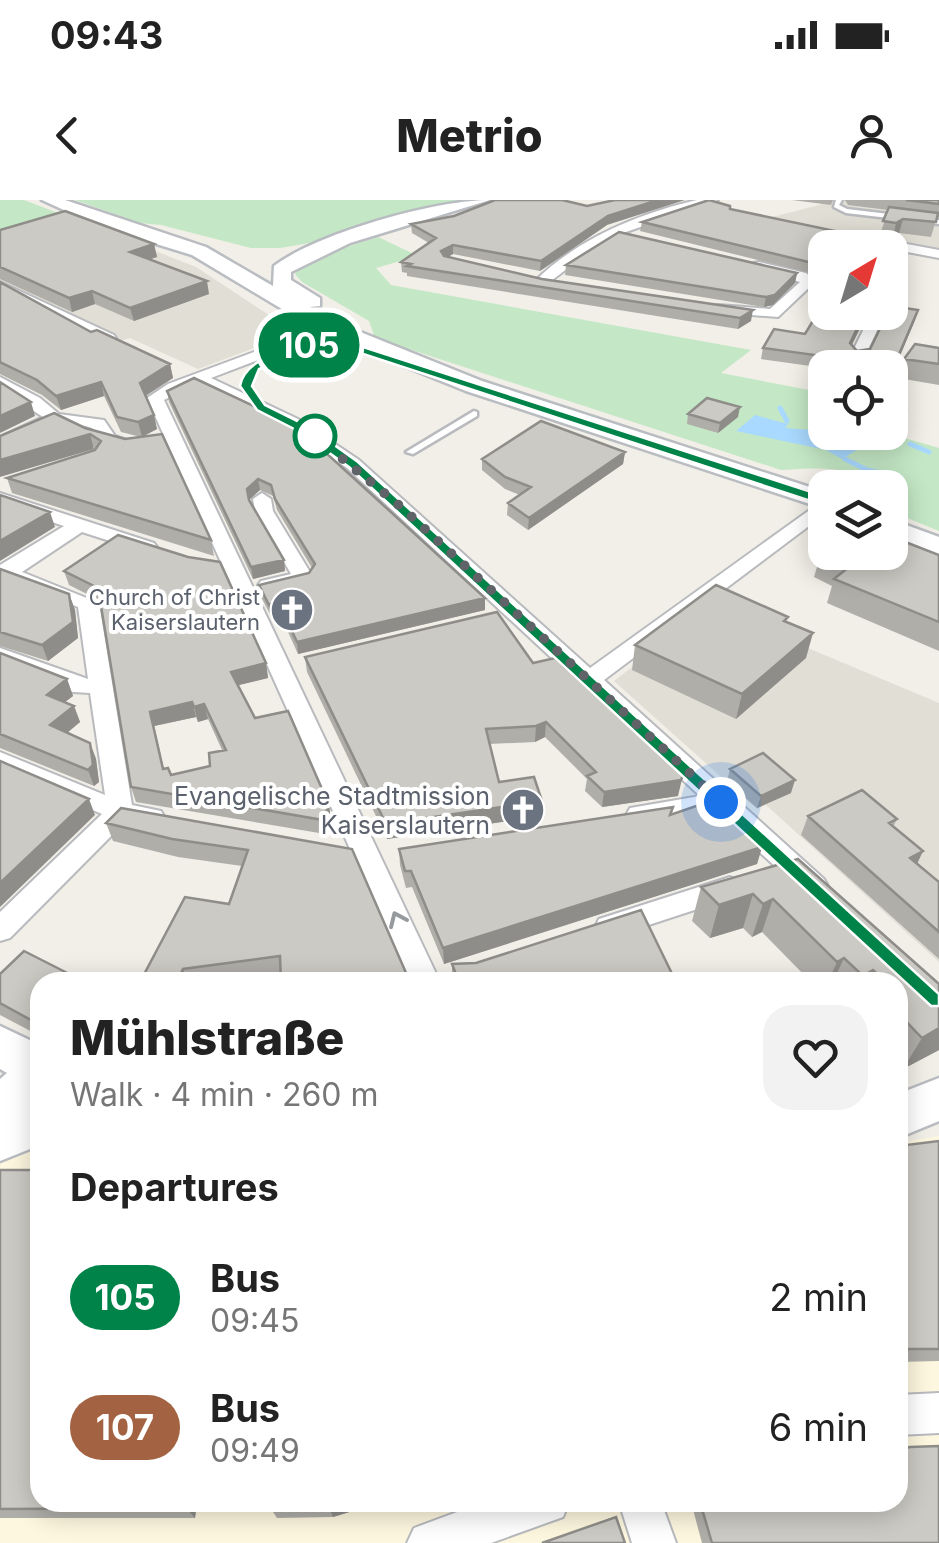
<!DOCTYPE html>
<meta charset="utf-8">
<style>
:root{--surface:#fff;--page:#f2f2f2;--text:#222;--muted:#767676}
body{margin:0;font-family:Inter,sans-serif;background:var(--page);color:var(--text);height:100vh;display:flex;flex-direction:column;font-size:38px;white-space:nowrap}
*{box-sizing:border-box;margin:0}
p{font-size:32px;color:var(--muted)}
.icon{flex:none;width:55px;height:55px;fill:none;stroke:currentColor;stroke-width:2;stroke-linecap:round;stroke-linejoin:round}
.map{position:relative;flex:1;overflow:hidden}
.side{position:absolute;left:30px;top:772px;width:878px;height:540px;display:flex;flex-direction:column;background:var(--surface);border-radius:30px;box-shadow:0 5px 25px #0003}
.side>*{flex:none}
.badge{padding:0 20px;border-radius:32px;font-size:35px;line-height:65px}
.needle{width:65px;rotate:38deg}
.tools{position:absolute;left:808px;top:30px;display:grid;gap:20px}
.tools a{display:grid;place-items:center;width:100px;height:100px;border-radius:20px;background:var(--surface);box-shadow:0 5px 25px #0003;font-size:50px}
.you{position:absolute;width:50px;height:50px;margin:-25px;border:8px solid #fff;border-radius:50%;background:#1a73e8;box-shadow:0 0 0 15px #1a73e833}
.map>.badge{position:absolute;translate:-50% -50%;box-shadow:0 0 0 5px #fff}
h2{padding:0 40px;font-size:38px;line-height:90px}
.round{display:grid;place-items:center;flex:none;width:105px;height:105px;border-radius:30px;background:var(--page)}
.head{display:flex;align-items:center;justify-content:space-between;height:170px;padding:0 40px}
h1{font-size:48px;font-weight:800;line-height:75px}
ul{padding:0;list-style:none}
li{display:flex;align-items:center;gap:30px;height:130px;padding:0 40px}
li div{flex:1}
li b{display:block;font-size:38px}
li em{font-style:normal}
li .badge{min-width:110px;font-weight:700;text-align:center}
.status{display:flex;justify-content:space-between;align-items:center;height:70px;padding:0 50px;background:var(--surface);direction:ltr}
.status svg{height:28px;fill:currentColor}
header{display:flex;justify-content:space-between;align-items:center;height:130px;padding:0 40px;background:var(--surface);font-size:45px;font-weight:800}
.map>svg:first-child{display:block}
.commercial{fill:#fef7df}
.education{fill:#e1ded5}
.green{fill:#c4e8c5}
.water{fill:#a9d9ff}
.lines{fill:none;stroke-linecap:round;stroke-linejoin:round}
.stream{stroke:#a9d9ff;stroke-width:5}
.lane-casing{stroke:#b8babe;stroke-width:5}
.street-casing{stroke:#b8babe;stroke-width:4}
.secondary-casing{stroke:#b9bcc1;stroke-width:5}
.lane{fill:#fff;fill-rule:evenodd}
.street{fill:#fff;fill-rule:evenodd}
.secondary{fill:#fff;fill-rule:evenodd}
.wall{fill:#afaea9;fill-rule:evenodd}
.shaded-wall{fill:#8f8d89}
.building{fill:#cccac4;stroke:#8f8d89;stroke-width:2.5;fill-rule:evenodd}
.oneway{stroke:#979a9d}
.line{fill:#008349;stroke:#fff;stroke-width:2.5}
.walk{stroke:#5f6368;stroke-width:10;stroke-dasharray:0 18}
.stop-dot{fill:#fff;stroke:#008349;stroke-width:5}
.labels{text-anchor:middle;stroke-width:8;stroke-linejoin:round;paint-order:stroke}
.far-worship-label{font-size:22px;fill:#5b616d;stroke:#fff;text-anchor:end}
.worship-label{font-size:25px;fill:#5b616d;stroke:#fff;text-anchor:end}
</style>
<div class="status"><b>09:43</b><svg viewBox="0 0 49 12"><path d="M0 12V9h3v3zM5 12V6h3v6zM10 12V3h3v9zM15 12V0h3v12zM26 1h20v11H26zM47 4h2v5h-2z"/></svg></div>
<header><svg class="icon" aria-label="back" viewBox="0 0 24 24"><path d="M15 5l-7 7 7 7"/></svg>Metrio<svg class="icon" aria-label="person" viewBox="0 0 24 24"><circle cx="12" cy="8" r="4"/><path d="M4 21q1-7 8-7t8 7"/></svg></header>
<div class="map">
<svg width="939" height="1343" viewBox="0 0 939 1343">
<rect width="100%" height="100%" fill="#f1efe7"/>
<path class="commercial" d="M0,884L40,901V1302H898V943L939,936V1343H0Z"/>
<path class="education" d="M815,0H939V50L772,17L823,4Z
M79,21L196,67L287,127L291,134L198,169L130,138L56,161L0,139V43Z
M710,407L939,503V762L766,605L757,609L614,481Z"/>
<path class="green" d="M0,0H24L79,21L0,43Z
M75,0H463L328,40L280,48H251L161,25L140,23Z
M378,37L418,56L376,68L391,85L751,150L721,173L825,193V232H890V205L909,209L891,234L939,248V331L890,311L901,299L890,292L889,286C844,267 829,267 781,270L375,138L369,121L302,82L295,74L303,61Z"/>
<path class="water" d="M755,215L788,224L785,228L812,230L860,248L842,259L826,250L736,231Z"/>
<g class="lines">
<path class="stream" d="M780,208L787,221
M910,244L929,252
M845,259L867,270L900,277"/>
<g class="lane-casing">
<path id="lane" d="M836,0H842L839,5L847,9L939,20V24L846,13L834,7Z
M474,211L477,212V216L413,254L406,252Z"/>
</g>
<g class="street-casing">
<path id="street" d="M697,0H718L626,32L585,55L547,84L535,81C577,39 640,13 697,0Z
M842,32L939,50V58L838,39V33Z
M759,62L806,73L816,81L778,117L714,112V106L719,105L770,109L800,82L754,69V63Z
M0,82L114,135L116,138L104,141L0,91Z
M872,112H886L864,158H854L851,155Z
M316,129L323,133L321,136L211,178L298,219L359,260L590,468L825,299V314L604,480L824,679L828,686L824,693L814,696L804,693L716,612L639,624L630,622L626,615L630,608L700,596L347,268L286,227L197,184L164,200L440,782H410L147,198L168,184Z
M0,177L40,198L59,214L104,220L115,236L142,245L133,250L103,244L92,228C54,216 33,239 0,249V237L43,217L0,189Z
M0,293L154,343L157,347L147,353L82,332L22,372L99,403L132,605L161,611L165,618L161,625L152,627L125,622L10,738L0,741V712L102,614L0,570V552L105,595L90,493L73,492L0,463V448L88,479L78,407L8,381L0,383V365L64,326L0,305Z
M262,293L271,299L273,311L313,377L310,381L268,391L258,385L261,381L291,374L255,311L253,299Z
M730,677L740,681L744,688L740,695L609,738L599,735L595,727L599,719Z
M939,1193V1233L898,1235V1195Z
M484,1302H569L563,1317L491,1343H407L414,1328Z
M619,1302H661L676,1343H632Z"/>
</g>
<g class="secondary-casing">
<path id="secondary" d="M42,0H65L206,47L273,86L274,66C318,33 435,0 490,0L350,43L291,72V80L320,98V106L310,107L338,123L482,181L825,292V309L466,191L322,133L192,55L101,27Z
M890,319L939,337V356L890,337Z
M0,826L40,845V945L0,961V879L7,873L0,869Z
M939,878V921L898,938V894Z"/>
</g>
<use href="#lane" class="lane"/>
<use href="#street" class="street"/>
<use href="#secondary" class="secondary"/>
</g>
<path class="wall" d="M792,0H833L831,5Z
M845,0H939V17H937L931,37L899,33L893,38L880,35L888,10L848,5Z
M730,9L878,40L876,48H825V86L819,91L814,90L816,79L815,74L640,31L642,22Z
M411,24L607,25L540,71L453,54L448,57L542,79L751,121L738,129L407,76V73L402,72L401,62L429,43L412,33Z
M0,30L154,44L157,57L149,59L209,94L134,121L95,104L72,112L0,79Z
M566,65L797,73L795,83L773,105L764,107L565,75Z
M0,82L91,132L170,164L173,178L146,196L157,229L143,236L211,340L214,356L12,293L7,278L95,250L85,228L125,239L141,237L121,232L104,196L61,210L42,195L0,174Z
M915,120L891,177L890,168H825L761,159L763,148L852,145L857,151L870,149Z
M939,148V185L898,178L904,159Z
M167,191L485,398V410L298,454L279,412L271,416L261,397L259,385L309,373L312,368L277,310L273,296L260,290L249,300L284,360L285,371L253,379L169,202Z
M688,214L738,217L718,233L687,224Z
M625,252L623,264L528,330L507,315L508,303L520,295L505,289L482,270V259Z
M821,353L939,355V451L827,403L832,386L814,377Z
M0,369L69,394L75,410L78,438L48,461L0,446Z
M64,371L266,463L268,478L238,485L255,518L329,605L331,620L325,634L136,602L131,587L101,401L69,385ZM196,517L198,522L208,519L222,550L210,566L171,575L164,569L154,526Z
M787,422L806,458L736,519L632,470L635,445Z
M0,453L67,479L73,496L65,502L74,506L80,522L67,533L90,543L96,559L99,582L94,586L0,548Z
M305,457L533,463L678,596L602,607L585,591L587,579L545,537L535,542L489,544L499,582L541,616L387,639L307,472Z
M730,569L791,593L757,608L727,582Z
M671,615L762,647L757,664L444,764L412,687L406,688L400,665L399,649Z
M808,616L897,619L893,627L923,651L917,664L939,682V759L801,635Z
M106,623L352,649L281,774L219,782H140L229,704L242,666L178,657L113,641Z
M798,659L939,784V850L903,869L898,863V782H811L762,732L752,737L743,728L710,738L692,721L701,687Z
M452,764L676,782H452Z
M0,774L40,782V836L0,815Z
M939,941V1161L898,1162V946Z
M0,970L40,1302H197L195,1318H0Z
M272,1302H382L333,1317L277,1318L271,1309Z
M691,1302H898L939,1343H702Z"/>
<path class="shaded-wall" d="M658,0H685L607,25L540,71L541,61L608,16Z
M903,19L899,33L893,38L896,23Z
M154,44L157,57L133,65L130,52Z
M453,45V54L441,61V51Z
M797,73L795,83L773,105L764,107L766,97Z
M825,78V86L819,91L821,81Z
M207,81L209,94L134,121L130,108Z
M92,91L95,104L72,112L69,98Z
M753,110L751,121L738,129L740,118Z
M918,110L915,120L891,177L894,166Z
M865,112H868L848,153L850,143Z
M170,164L173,178L143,197L140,183Z
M101,182L104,196L61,210L56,196Z
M31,202L35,216L0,233V216Z
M740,207L738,217L718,233L720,223Z
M154,215L157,229L142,237L138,222Z
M90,234L94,249L0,277V260Z
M625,252L623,264L528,330L529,318Z
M258,279L260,290L249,300L247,289Z
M50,312L55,327L0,361V341Z
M284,360L285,371L253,379L251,367Z
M69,394L75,410L78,438L48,461L42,445Z
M485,398V410L298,454L297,442Z
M278,401L279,412L271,416L269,405Z
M813,433L806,458L736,519L742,494Z
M266,463L268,478L235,486L231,472Z
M67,479L73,496L53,511L47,495Z
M192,502L196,517L154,526L167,584L150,512Z
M204,504L208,519L198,522L194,507Z
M74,506L80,522L56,542L50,525Z
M546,522L545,537L535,542L536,526Z
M90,543L96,559L99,582L94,586L88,570Z
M683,575L678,596L602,607L604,592Z
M795,580L791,593L757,608L761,596Z
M89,599L95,615L0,707V683Z
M542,601L541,616L387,639L386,624Z
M329,605L331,620L325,634L323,620Z
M762,647L757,664L444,764L443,748Z
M923,651L914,670L910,658Z
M753,694L743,728L710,738L719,705Z
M773,699L762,732L752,737L763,704Z
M844,758L833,782H828L837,762Z
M183,769L188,782H177Z
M873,770L867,782H860L863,776Z
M939,828V850L903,869L922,838Z
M187,1302H197L195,1318L186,1308Z
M346,1302H382L333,1317L329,1308Z"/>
<path class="building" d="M495,0H562L587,6L615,0H658L608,16L541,61L453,45L441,51L444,56L542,79L753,110L740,118L407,66L411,64L401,62L436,38L411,24L454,16Z
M709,0L730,6V9L878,40L868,48H825V78L821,81L816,80L820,74L817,64L642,22Z
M906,0H939V4Z
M889,7L938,13L936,22L903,19L896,23L883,21Z
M65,11L154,44L130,52L207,81L130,108L92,91L69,98L0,67V30Z
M619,32L797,73L775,95L766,97L566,65Z
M0,82L91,132L97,130L170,164L140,183L154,215L138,222L117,217L101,182L56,196L37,180L0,162Z
M891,106L918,110L894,166L763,148L774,129L805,134L814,119L828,121L833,112H865L850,143L857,151L870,149L888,112H890Z
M915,144L939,148V164L904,159Z
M194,178L275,216L313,241L485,398L297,442L278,401L269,405L259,385L309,373L315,364L275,299L271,285L258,279L247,289L249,300L284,360L251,367L167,191Z
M0,182L31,202L0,216Z
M707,198L740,207L720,223L688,214Z
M54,213L85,228L125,239L162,234L211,340L7,278L95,250L101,241L90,234L0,260V236Z
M541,221L625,252L529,318L508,303L531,287L505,277L482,259Z
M0,295L50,312L0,341Z
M118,335L188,357L220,362L266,463L231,472L255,518L288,511L329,605L323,620L131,587L98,388L64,371ZM192,502L194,507L204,504L226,550L209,553L210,566L171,575L168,568L163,569L150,512Z
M890,336L939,355V422L834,379L850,366L821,353L825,349V352H890Z
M0,369L69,394L73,422L42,445L0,432Z
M716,385L788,417L784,421L813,433L742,494L635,445Z
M497,412L533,463L555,458L683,575L681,580L604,592L587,576L596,572L546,522L536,526L486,529L499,582L534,577L542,601L386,624L305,457Z
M0,453L67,479L47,495L74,506L50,525L90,543L93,565L88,570L0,534Z
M763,553L795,580L761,596L730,569Z
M0,561L89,599L0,683Z
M862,590L897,619L889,623L923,651L910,658L939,682V732L808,616Z
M711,601L762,647L443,748L411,671H405L399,649L673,607L670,615Z
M121,608L352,649L410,782H281L280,756L183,769L177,782H140L185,697L229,704L248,650L172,639L106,623Z
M798,659L939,784V828L922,838L898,813V806L906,801L898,793V782H886L873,770L863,776L844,758L837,762L773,699L763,704L753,694L719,705L701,687Z
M641,710L676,782H459L452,764L476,763Z
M24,751L85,782H40V825L0,803V774Z
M748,775L754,782H729Z
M939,941V1149H898V946Z
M0,970H40V1302H187L186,1308L0,1309Z
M939,1246V1343H712L700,1302H898V1250L910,1247Z
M272,1302H346L329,1308L271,1309Z
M616,1317L625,1343H542Z"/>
<defs><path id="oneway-chevron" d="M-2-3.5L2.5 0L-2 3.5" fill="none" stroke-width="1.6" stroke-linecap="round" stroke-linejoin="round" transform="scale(2.5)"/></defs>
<use class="oneway" href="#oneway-chevron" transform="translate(397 719) rotate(-114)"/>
<path class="line" d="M326,135L830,298V304H820L327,142L259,169L252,186L265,205L309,227L358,262L939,794V806H931L349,267L300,232L257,210L240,186C244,156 301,144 326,135Z"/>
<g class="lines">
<path class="walk" d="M315,236L401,307L721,602"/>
</g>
<defs>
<g id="church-disc" transform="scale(2.25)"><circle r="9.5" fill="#6b7280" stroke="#fff"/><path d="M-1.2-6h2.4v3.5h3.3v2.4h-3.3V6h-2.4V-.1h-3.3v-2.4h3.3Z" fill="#fff"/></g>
</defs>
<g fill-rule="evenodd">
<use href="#church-disc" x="292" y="410"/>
<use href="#church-disc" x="523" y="610"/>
</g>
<circle class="stop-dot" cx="315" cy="236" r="20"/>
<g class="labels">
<g class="far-worship-label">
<text x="260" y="405">Church of Christ<tspan x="260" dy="25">Kaiserslautern</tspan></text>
</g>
<g class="worship-label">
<text x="490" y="605">Evangelische Stadtmission<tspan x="490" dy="29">Kaiserslautern</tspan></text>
</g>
</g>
</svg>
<div class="tools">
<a><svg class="needle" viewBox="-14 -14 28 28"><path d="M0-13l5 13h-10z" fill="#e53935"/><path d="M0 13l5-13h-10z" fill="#767676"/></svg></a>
<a><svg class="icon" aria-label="locate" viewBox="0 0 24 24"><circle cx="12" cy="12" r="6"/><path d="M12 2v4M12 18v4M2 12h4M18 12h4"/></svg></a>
<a><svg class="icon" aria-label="layers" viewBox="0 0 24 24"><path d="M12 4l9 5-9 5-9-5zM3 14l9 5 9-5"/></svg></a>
</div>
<div class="you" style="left:721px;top:602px"></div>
<b class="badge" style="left:309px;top:145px;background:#008349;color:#fff">105</b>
<section class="side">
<div class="head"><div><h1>Mühlstraße</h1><p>Walk · 4 min · 260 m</p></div><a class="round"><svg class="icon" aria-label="heart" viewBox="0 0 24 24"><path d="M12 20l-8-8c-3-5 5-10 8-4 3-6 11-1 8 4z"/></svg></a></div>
<h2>Departures</h2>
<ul>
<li><span class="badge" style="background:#008349;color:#fff">105</span><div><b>Bus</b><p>09:45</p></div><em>2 min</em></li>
<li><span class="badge" style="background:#a36343;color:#fff">107</span><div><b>Bus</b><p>09:49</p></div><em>6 min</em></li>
</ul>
</section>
</div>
